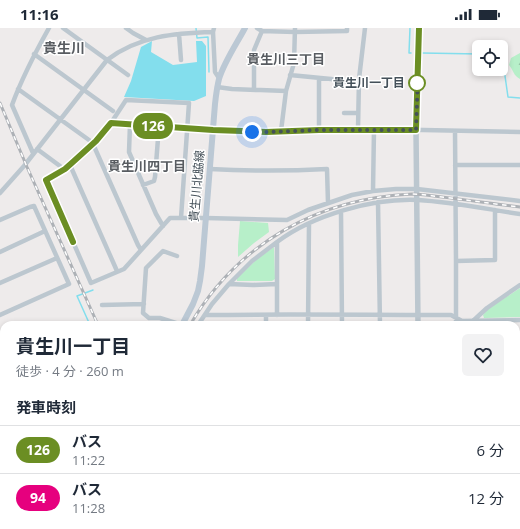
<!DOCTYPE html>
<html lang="ja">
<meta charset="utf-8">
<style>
:root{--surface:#fff;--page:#f2f2f3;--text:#1f2937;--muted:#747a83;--line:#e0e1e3}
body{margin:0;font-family:"Open Sans","Noto Sans JP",sans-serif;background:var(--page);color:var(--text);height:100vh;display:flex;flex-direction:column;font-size:15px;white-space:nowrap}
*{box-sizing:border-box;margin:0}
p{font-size:13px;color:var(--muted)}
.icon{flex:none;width:22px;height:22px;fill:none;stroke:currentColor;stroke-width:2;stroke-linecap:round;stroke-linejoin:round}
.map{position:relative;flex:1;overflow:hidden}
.side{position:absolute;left:0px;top:293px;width:520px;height:208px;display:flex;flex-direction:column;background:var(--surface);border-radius:12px 12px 0 0;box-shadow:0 2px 6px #0003}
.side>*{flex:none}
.badge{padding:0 8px;border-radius:13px;font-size:14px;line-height:26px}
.buttons{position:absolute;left:472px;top:12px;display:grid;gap:8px}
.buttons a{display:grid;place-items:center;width:36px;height:36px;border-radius:6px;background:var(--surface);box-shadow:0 2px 6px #0003;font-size:20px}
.you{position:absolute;width:20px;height:20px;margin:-10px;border:3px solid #fff;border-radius:50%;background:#1a73e8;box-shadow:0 0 0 6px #1a73e833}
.map>.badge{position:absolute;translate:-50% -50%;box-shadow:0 0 0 2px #fff}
h2{padding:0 16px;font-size:15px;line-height:36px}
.round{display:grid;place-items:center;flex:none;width:42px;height:42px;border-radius:6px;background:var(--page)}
.head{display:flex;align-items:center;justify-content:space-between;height:68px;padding:0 16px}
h1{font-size:19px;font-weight:700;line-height:30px}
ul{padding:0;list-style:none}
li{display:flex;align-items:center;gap:12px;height:48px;padding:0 16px;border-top:1px solid var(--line)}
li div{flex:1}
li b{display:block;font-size:15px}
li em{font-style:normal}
li .badge{min-width:44px;font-weight:700;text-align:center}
.status{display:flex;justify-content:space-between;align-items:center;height:28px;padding:0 20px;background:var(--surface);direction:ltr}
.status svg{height:11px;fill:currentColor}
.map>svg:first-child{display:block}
.medical{fill:#fbdad9}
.forest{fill:url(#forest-firs)}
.green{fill:#b7efc9}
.water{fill:#83deed}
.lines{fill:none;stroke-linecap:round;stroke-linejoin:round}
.stream{stroke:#83deed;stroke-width:1.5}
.minor{stroke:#bcc7cf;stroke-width:4.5}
.tertiary{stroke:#bcc7cf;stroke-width:5.5}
.secondary{stroke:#bbc8d4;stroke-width:6}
.rail-casing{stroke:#adb1b6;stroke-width:3}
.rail{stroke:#fff;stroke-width:1.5;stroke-dasharray:4.5;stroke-linecap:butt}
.line-casing{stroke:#fff;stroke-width:9}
.line{stroke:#6b8e23;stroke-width:6}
.walk{stroke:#445059;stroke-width:4;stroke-dasharray:0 7.2}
.stop-dot{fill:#fff;stroke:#6b8e23;stroke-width:2}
.labels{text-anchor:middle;stroke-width:3;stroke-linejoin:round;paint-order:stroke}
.stop-label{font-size:12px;font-weight:bold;fill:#445059;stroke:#fff;text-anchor:end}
.street-label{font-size:12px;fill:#445059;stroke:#fff}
.neighbourhood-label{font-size:13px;font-weight:bold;fill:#585c61;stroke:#fff}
.quarter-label{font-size:14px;font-weight:bold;fill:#585c61;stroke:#fff}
</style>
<div class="status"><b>11:16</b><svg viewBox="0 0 49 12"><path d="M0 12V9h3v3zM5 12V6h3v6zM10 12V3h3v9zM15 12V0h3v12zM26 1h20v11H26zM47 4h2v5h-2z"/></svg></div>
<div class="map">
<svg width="520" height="501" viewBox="0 0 520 501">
<defs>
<pattern id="forest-firs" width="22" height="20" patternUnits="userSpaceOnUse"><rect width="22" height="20" fill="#b7efc9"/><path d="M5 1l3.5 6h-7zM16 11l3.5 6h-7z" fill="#96c4a6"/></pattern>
</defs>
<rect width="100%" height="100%" fill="#eeebeb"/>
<path class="medical" d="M2,474H4V497H44L43,501H1Z"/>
<path class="forest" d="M520,25V51C513,47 514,43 509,37L511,30Z"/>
<path class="green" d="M240,193L268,195L269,204L254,215L238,229V217Z
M274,219L275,251L272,253H237V250L257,231Z
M520,260V289L484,290L483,287L488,281Z"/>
<path class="water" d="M152,13L151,24L173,37L197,34L196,13H202L206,18V68L194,73L124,69L131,53L141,19Z"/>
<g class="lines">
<path class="stream" d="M196,0L197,10L208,9L209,44
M410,0L409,25H411
M422,25L479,26
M501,27H507L504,41L508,69L520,70
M90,297L77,268L93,262"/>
<path class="minor" d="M63,0L128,47
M126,0L133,5L146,12
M214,0L213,4L215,44L219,50
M257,0L262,3L295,4L347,3V0
M179,6L181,32
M34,26L113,83
M290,47L331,51L359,56
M319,50V102
M217,59L232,61L286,63
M18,61L89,112
M254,62V22L262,3
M344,85H358
M111,95L213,102L266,104L319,102L374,101L520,104
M130,96L129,124L156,186L163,198
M358,101L359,51L365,0
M281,103L286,63L294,35L295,0
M455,103L456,233V297
M93,116L138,217L141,222
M37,121L60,138
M33,125L12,77C22,50 35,25 49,0
M70,137L117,243
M455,137H520
M210,141C249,143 288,143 327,141L328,175
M143,157L154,153L155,149L159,98
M373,163L374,101
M0,165L24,138L107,32C138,8 175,5 213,4
M378,174L380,297
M341,184L342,297
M181,190L189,75L126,72L111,95L96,113L65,141L46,152L91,255L124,241L170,190H206L287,192L308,182L352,167L373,163L396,161H417L520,173
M0,192L30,179L34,178L69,256L0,287
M0,224L45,203
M177,228L163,223L146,240L143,285L149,290H160L182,297
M456,233L495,232V182
M0,255L57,230
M229,256L252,233L277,214
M102,277L144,276
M205,287C287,286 369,287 451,287L462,293L520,292
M266,287V297
M277,287V214C313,187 373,170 418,172C452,174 486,181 520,186
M474,292L487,280L520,257
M198,297L212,276L229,256L253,257L277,256
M308,297L309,196
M516,333L520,331
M516,431L520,427
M183,497V501
M472,497L476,501
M45,501V497
M442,501L446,497"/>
<path class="tertiary" d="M418,297L416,102L419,0
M516,381L520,380
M395,501L398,497"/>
<path class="secondary" d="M182,297L193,276L198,263L200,253L202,238L215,76C216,67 217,59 219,51C224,34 237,15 245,0
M0,373H4
M122,497L123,501"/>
<g class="rail-casing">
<path id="rail" d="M0,75L27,139L98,297
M190,297C237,216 318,170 412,166C422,166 432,168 442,169C468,172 494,176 520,179
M154,497V501
M166,497L167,501"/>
</g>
<use href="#rail" class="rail"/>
</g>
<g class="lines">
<g class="line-casing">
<path id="line" d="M73,214L46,152L65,141L74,133L96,113L111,95L213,102L266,104L319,102H416L419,0"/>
</g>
<use href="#line" class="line"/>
<path class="walk" d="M252,104H266L319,102H416L418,48L417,55"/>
</g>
<circle class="stop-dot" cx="417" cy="55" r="8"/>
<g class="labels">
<g class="stop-label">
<text x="405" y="59">貴生川一丁目</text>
</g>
<g class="street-label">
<text transform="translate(197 158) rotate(-85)" y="4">貴生川北脇線</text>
</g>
<g class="neighbourhood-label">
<text x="286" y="36">貴生川三丁目</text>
<text x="147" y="143">貴生川四丁目</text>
</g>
<g class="quarter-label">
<text x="64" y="25">貴生川</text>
</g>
</g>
</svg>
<div class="buttons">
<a><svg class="icon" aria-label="locate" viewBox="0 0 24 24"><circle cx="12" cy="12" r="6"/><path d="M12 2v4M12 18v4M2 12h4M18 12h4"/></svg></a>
</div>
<div class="you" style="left:252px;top:104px"></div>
<b class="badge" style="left:153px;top:98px;background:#6b8e23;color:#fff">126</b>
<section class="side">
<div class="head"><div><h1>貴生川一丁目</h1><p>徒歩 · 4 分 · 260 m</p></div><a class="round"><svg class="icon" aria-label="heart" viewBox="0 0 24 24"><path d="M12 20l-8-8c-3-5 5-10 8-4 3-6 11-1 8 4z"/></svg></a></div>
<h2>発車時刻</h2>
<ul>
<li><span class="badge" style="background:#6b8e23;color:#fff">126</span><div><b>バス</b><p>11:22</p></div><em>6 分</em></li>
<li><span class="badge" style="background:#e6007e;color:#fff">94</span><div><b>バス</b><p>11:28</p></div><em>12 分</em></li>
</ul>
</section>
</div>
